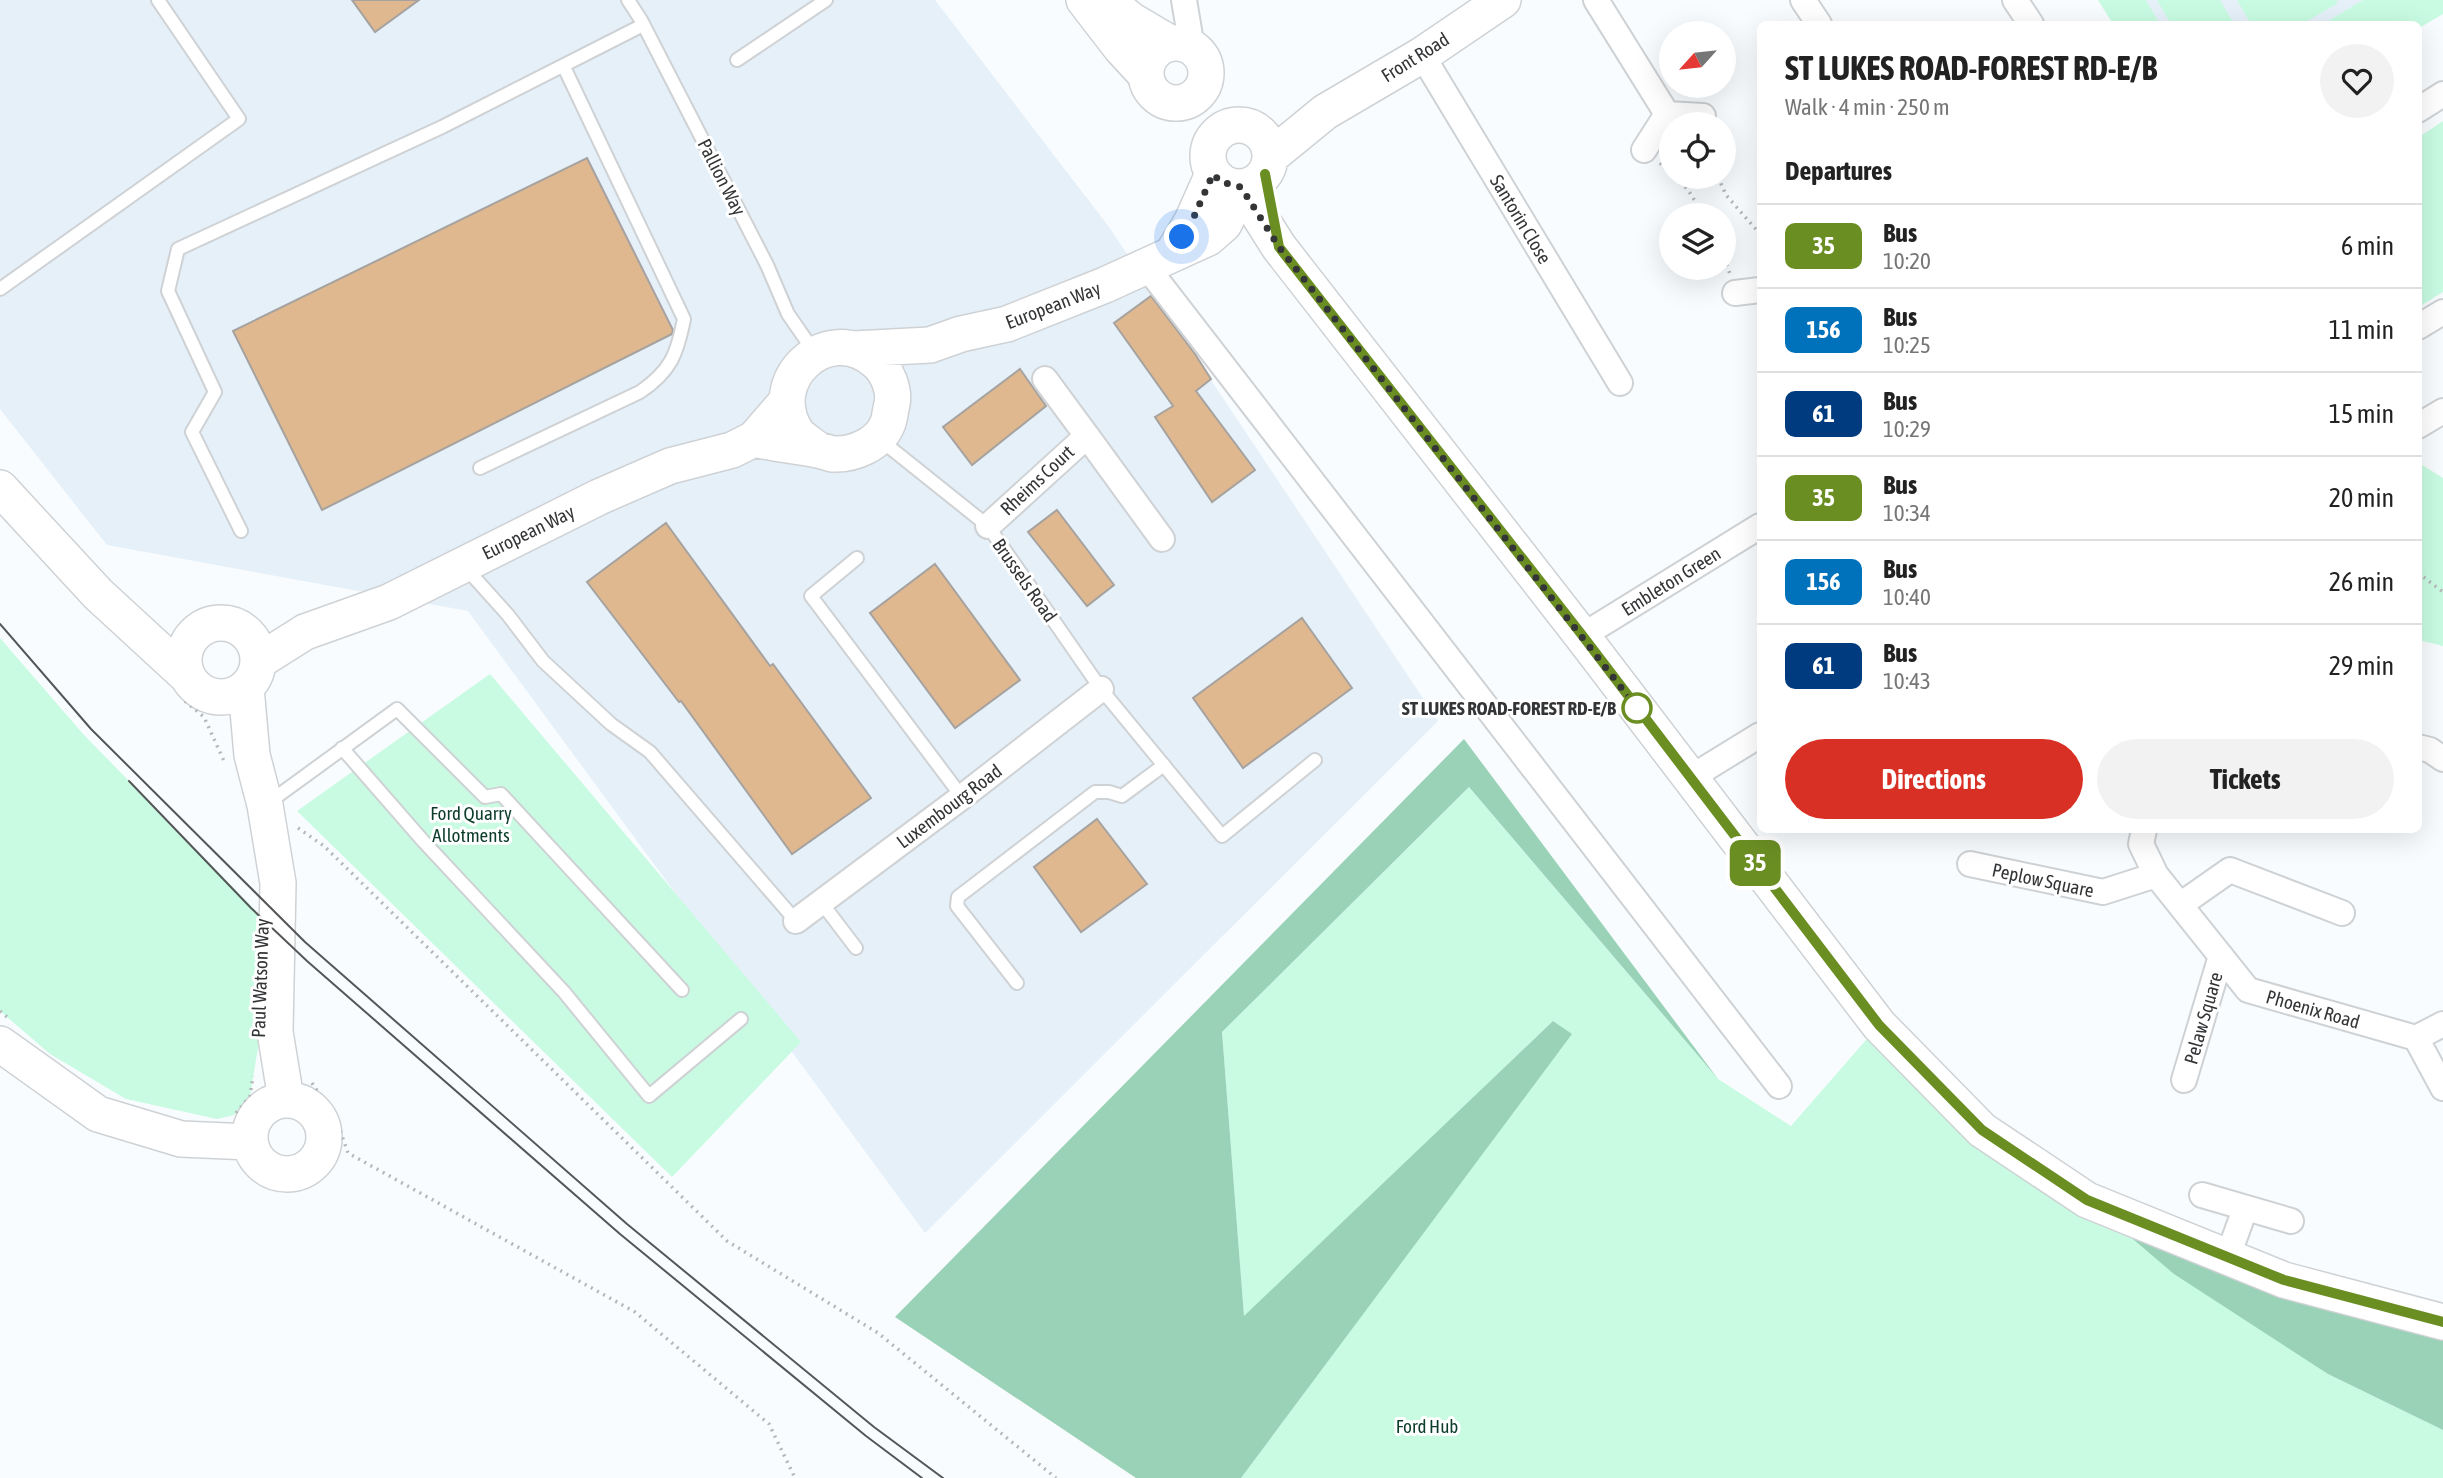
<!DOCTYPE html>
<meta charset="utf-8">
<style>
:root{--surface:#fff;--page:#f2f2f2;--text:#222;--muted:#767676;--line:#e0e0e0;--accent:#d93025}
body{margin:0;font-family:"Asap Condensed",sans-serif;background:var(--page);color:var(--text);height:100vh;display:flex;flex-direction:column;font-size:26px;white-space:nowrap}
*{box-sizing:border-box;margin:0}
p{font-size:23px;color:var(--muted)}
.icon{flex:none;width:38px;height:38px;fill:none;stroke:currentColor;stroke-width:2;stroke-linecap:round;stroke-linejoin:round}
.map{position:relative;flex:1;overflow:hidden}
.side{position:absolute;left:1757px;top:21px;width:665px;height:812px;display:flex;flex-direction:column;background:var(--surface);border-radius:10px;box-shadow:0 7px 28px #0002}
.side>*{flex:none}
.badge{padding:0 14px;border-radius:10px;font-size:24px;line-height:46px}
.needle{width:46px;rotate:243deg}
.fabs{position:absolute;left:1659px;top:21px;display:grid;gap:14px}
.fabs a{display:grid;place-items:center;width:77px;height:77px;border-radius:50%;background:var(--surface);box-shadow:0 7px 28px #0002;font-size:35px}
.you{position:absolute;width:35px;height:35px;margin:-18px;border:5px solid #fff;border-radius:50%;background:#1a73e8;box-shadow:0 0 0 10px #1a73e833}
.map>.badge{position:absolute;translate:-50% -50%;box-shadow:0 0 0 4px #fff}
h2{padding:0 28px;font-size:26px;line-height:63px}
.round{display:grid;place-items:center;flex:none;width:74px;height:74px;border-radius:37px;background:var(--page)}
.overview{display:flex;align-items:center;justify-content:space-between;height:119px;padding:0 28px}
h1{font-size:33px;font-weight:700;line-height:52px}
.button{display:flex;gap:14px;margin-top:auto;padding:14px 28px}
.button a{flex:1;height:80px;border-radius:42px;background:var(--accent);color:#fff;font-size:28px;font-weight:700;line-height:80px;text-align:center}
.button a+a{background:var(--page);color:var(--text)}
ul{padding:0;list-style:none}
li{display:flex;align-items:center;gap:21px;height:84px;padding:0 28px;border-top:2px solid var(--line)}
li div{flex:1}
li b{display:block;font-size:26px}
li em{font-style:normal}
li .badge{min-width:77px;font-weight:700;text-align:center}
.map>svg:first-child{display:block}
.built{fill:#e6f0f9}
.green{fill:#c8fbe2}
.forest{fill:#9ad2b7}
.building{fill:#dfb890;stroke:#a5a29f;stroke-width:2}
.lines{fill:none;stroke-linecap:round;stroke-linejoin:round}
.lane-casing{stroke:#cfd2d5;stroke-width:16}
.street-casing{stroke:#cfd2d5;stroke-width:28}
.secondary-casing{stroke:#cfd2d5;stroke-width:38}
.path{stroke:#b4b7ba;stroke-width:3.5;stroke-dasharray:2 5;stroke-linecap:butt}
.lane{stroke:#fff;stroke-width:12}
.street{stroke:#fff;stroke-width:24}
.secondary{stroke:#fff;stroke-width:35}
.tram{stroke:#555658;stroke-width:2}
.line-casing{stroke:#fff;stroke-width:16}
.line{stroke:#6b8e23;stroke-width:10}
.walk{stroke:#343537;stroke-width:7;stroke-dasharray:0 12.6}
.stop-dot{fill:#fff;stroke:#6b8e23;stroke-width:3.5}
.labels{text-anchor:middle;stroke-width:6;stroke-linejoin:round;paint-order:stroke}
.street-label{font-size:19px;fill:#343537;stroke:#fff}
.stop-label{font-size:19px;font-weight:bold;fill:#343537;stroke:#fff;text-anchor:end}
.park-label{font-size:19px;fill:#0c3c2a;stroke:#fff}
</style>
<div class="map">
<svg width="2443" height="1478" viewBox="0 0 2443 1478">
<rect width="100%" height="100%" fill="#f8fcff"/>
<path class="built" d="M0,0H935L1109,227L1438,721L925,1233L468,611L107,545L0,409Z
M2146,0H2363L2323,24H2160Z"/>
<path class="green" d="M2098,0H2146L2160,24H2113Z
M2157,0H2220L2234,24H2171Z
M2237,0H2336L2338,3L2302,24H2251Z
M2363,0H2443V14L2419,28L2418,24H2323Z
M2443,121V292L2419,307V137Z
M2419,463L2443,478V646L2419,640Z
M0,638L84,735L262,917L261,1030L250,1096L234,1115L217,1119L126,1099L50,1054L0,1011Z
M490,674L801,1042L672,1177L297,811Z
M1469,787L1718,1079L1791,1126L1879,1025L1982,1130L2328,1374L2443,1430V1478H1241L1571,1034L1553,1021L1244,1317L1222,1032Z"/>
<path class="forest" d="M1464,739L1718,1079L1469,787L1222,1032L1244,1316L1553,1021L1572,1034L1241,1478H1136L895,1317Z
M2087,1200L2443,1322V1430L2328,1374L2174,1274Z"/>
<path class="building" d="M352,0H419L375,32Z
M587,158L673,330L672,334L322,510L233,331Z
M1151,296L1195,354L1211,379L1196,391L1255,470L1212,502L1155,417L1173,406L1114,323Z
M1020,369L1046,406L972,465L943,427Z
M1057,510L1114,585L1087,606L1028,532Z
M666,523L770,666L773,664L871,798L792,854L681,701L679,702L587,582Z
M935,564L1020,680L955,728L870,613Z
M1302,618L1352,688L1243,768L1193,698Z
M1097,819L1147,884L1081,932L1034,867Z"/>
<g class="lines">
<g class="lane-casing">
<path id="lane" d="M628,0L641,20L767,265L788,314L815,353
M737,60L826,0
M0,289L239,119L158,0
M878,438L988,526L1101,689L1222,836L1315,760
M480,468L640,392C671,371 677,354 684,319L564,67
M241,531L192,432L215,392L168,291L178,249L442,127L643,25
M857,558L811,596L962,797
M464,566L508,615L543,661L611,724L650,752L796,921
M342,748L424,842L564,992L649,1096L741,1019
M268,803L397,709L485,797L501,794L682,990
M821,902L856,948
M1017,983L957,906L958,897L1095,792H1109L1122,796L1164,765"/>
</g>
<g class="street-casing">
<path id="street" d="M1184,0L1192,48
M1596,0L1667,114
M1803,0L1819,24
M2015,0L2031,24
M1422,55L1620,383
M2418,110L2443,94
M1644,150L1667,114L1703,116
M1146,266L1779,1086
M1735,293L1760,290
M2418,327L2443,312
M2418,426L2443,411
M1087,436L1162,539
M988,526L1087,436L1045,379
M1582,636L1760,526
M2418,747L2430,750L2443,759
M1690,778L1760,735
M2144,830L2141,844L2156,875L2248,990L2416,1038L2443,1024
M1970,864L2103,892L2156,875
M2180,905L2230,870L2342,913
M796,921L962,797L1101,689
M2416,1038L2443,1088
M2184,1080L2221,956
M2202,1195L2291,1221
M2228,1256L2245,1209"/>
</g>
<g class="secondary-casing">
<path id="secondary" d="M1084,0L1121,48L1145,74
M1106,0L1131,20L1170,43
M1146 73a30 30 0 1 1 60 0a30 30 0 1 1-60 0Z
M1208 156a31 31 0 1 1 62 0a31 31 0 1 1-62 0Z
M1270,157L1325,112L1422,55L1503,0
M1241,187L1279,247L1582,636L1879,1025L1982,1130L2087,1200L2284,1280L2443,1322
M1172,254L1192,221L1213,174
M854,349L930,345L961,334L1007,324L1105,285L1208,238L1224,224L1232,208L1235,187
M754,439C775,444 797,446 818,450C823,451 828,453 833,454C854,455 879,444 887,425C890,419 890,411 892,404C895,390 887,370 875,361C827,320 762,381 797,433C802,439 812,445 818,450
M0,488L98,594L186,675
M184 660a37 37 0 1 1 74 0a37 37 0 1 1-74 0Z
M259,661L305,632L389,602L599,497L670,466L732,450L754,439L787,401
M246,688L252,755L265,805L278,883L275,1032L286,1099
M0,1044L98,1114L181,1139L250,1142
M250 1137a37 37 0 1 1 74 0a37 37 0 1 1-74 0Z"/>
</g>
<path class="path" d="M1660,163L1671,173
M1675,177L1688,190L1704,215
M1718,177L1726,195L1760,234
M1724,258L1730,274
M2418,573L2443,592
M185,701L204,717L224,761
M298,828L324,846L727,1241L878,1333L1056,1478
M0,1011L7,1017
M312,1083L336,1119L348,1153L635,1312L769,1424L795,1478
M236,1113L250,1096L253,1076"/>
<use href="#lane" class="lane"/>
<use href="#street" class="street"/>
<use href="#secondary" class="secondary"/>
<path class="tram" d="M0,624L91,729L305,942L627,1224L874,1427L943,1478
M129,781L251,908L307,961L620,1234L866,1436L922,1478"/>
</g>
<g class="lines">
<g class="line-casing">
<path id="line" d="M1265,174L1279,247L1582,635L1879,1025L1982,1130L2087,1200L2284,1280L2443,1322"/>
</g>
<use href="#line" class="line"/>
<path class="walk" d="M1182,237L1192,221L1213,174L1221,182L1241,187L1279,247L1644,717L1637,708"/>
</g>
<circle class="stop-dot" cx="1637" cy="708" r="14"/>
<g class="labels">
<g class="street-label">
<text transform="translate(1415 57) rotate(-32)" y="7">Front Road</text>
<text transform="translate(722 177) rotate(63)" y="7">Pallion Way</text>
<text transform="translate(1521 219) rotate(59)" y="7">Santorin Close</text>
<text transform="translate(1053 305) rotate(-21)" y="7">European Way</text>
<text transform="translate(1037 480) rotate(-43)" y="7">Rheims Court</text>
<text transform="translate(528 532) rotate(-26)" y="7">European Way</text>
<text transform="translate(1025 580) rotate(55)" y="7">Brussels Road</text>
<text transform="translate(1671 581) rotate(-32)" y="7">Embleton Green</text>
<text transform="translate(949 806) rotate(-37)" y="7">Luxembourg Road</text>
<text transform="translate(2043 880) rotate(12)" y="7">Peplow Square</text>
<text transform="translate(260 978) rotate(-88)" y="7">Paul Watson Way</text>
<text transform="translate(2313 1009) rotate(16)" y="7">Phoenix Road</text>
<text transform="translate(2203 1018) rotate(-74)" y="7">Pelaw Square</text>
</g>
<g class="stop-label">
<text x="1616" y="715">ST LUKES ROAD-FOREST RD-E/B</text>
</g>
<g class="park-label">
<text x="471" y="820">Ford Quarry<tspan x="471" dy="22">Allotments</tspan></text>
<text x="1427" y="1433">Ford Hub</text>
</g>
</g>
</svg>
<div class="fabs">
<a><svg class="needle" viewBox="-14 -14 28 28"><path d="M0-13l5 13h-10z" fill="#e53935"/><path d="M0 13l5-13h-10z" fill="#767676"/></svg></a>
<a><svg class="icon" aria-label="locate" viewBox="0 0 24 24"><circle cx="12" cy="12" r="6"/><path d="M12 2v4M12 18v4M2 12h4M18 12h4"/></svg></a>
<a><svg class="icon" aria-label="layers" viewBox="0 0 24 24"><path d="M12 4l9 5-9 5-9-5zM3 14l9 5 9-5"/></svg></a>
</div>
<div class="you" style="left:1182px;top:237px"></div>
<b class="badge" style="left:1755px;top:863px;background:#6b8e23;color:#fff">35</b>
<section class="side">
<div class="overview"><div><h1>ST LUKES ROAD-FOREST RD-E/B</h1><p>Walk · 4 min · 250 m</p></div><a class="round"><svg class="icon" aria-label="heart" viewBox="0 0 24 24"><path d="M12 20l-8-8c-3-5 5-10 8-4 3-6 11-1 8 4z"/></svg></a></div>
<h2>Departures</h2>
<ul>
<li><span class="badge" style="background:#6b8e23;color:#fff">35</span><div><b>Bus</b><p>10:20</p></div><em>6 min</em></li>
<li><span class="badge" style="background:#0072bc;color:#fff">156</span><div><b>Bus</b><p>10:25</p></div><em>11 min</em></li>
<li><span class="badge" style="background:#003b80;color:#fff">61</span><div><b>Bus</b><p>10:29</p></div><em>15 min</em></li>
<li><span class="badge" style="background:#6b8e23;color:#fff">35</span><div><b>Bus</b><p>10:34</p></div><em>20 min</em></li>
<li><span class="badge" style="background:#0072bc;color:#fff">156</span><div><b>Bus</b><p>10:40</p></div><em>26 min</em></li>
<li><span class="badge" style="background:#003b80;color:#fff">61</span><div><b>Bus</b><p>10:43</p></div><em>29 min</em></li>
</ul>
<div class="button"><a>Directions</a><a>Tickets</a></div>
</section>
</div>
